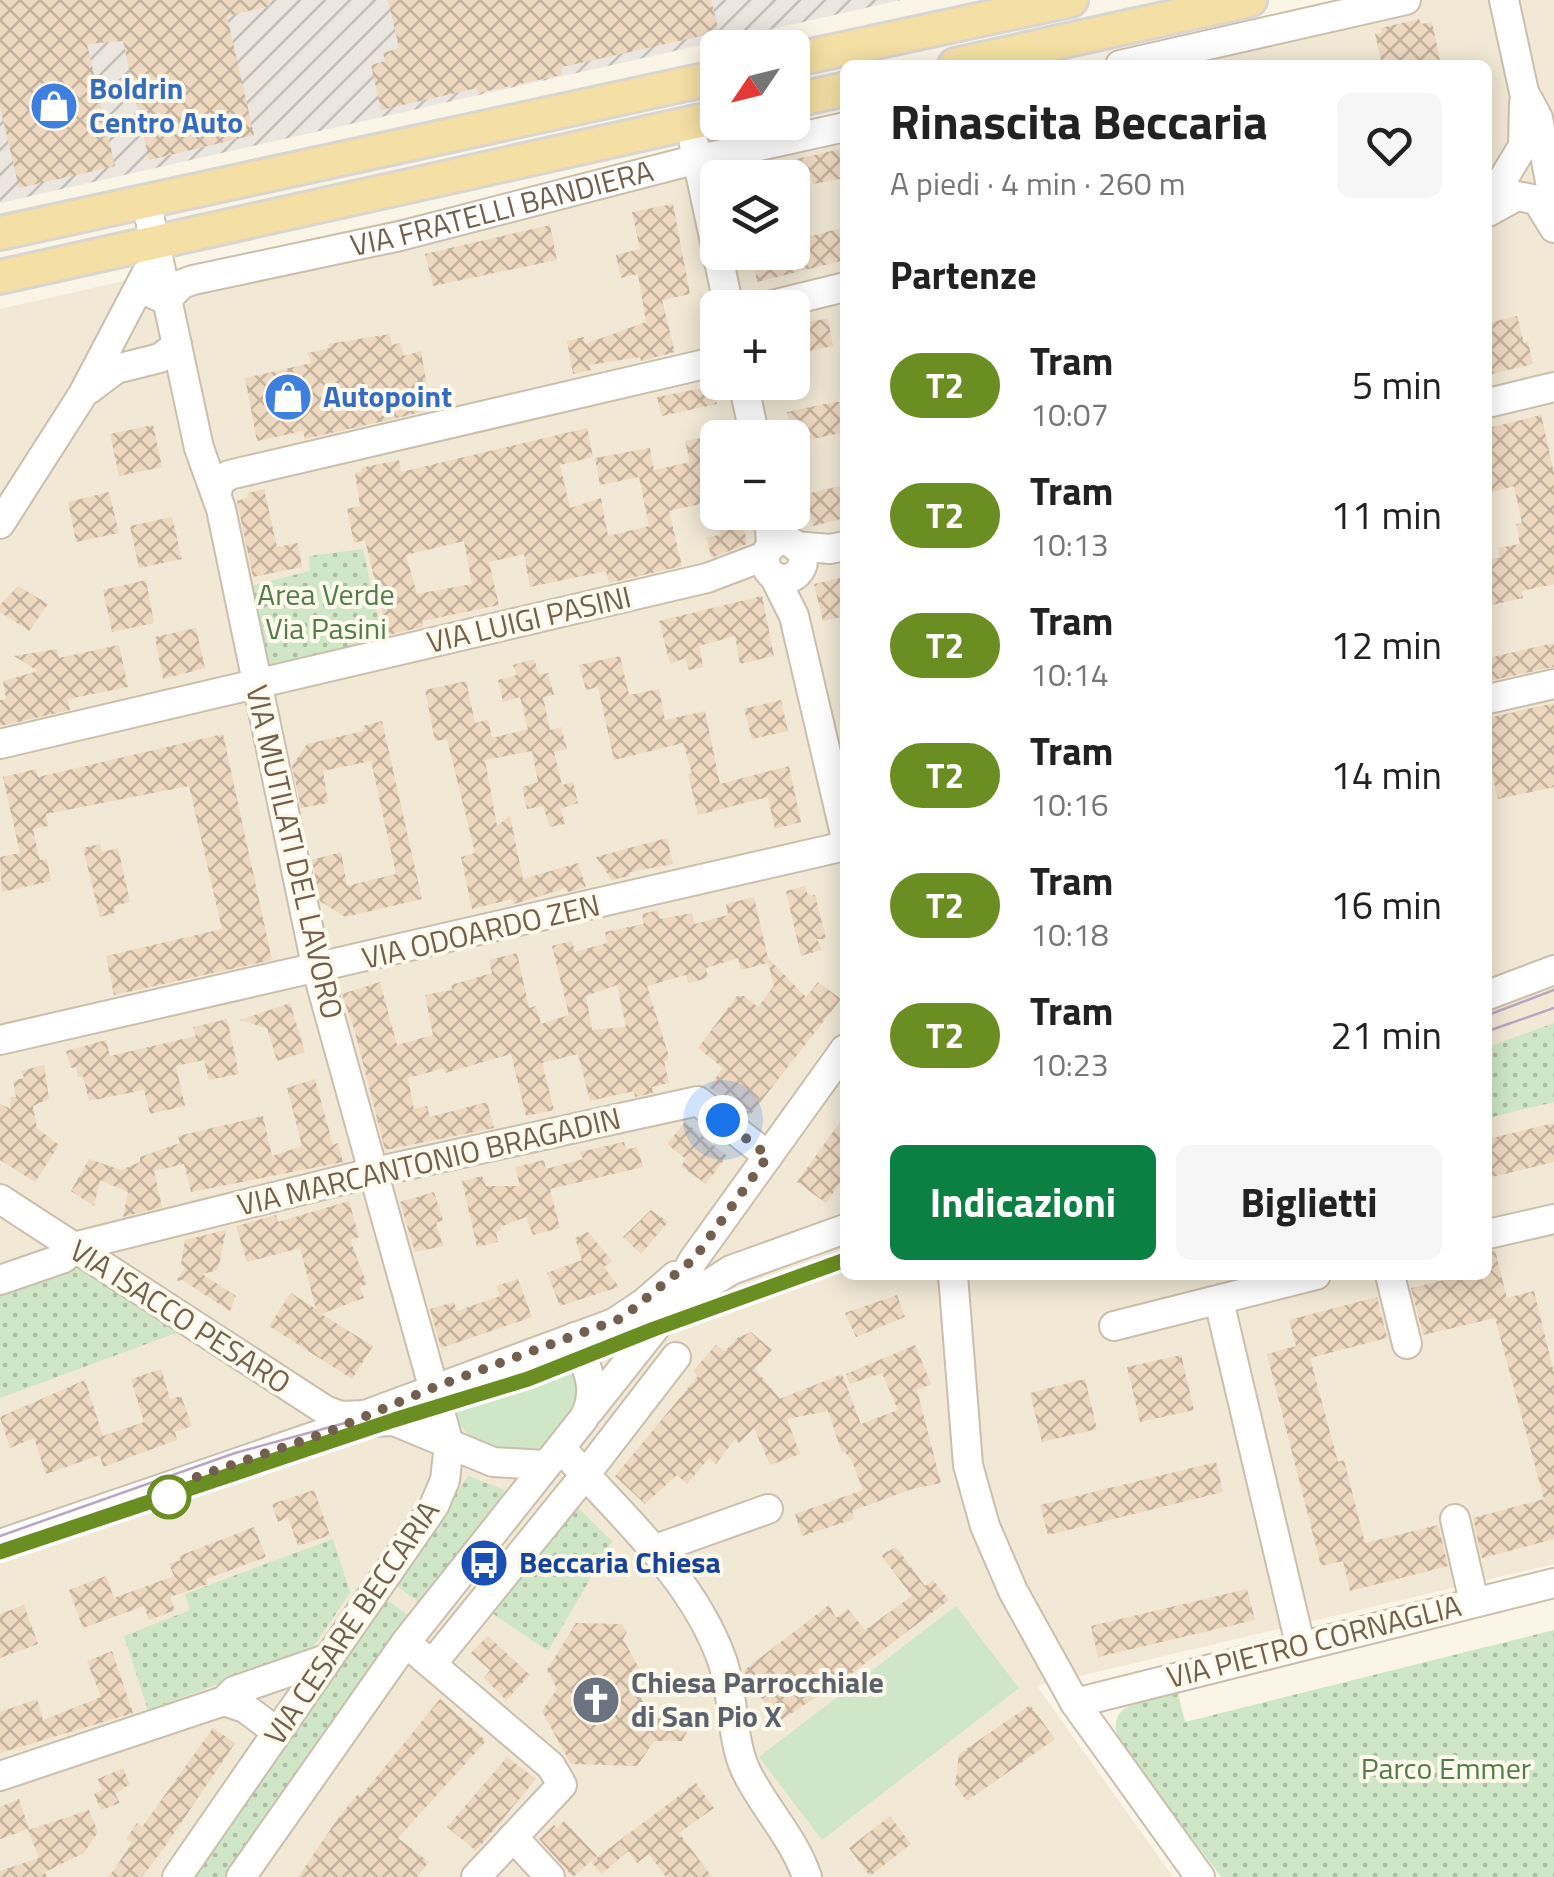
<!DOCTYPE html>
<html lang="it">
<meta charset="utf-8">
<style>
:root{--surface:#fff;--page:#f6f6f6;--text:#222;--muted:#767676;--accent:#0b8043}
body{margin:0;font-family:"Titillium Web",sans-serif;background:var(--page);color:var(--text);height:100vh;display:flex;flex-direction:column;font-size:38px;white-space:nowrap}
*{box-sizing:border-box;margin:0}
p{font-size:32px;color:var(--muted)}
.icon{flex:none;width:55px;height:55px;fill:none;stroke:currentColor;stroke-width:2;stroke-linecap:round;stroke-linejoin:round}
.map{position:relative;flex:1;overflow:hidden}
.panel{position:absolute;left:840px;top:60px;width:652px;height:1220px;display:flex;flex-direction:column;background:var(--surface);border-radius:15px;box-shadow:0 5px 25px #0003}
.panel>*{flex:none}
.badge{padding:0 20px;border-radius:32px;font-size:35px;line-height:65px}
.needle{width:65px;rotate:235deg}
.buttons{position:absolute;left:700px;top:30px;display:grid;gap:20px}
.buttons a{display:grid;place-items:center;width:110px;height:110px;border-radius:15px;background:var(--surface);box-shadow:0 5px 25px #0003;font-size:50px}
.you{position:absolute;width:50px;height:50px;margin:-25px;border:8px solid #fff;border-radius:50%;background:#1a73e8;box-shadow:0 0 0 15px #1a73e833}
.map>.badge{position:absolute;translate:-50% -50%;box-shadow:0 0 0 5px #fff}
h2{padding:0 50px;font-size:38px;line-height:90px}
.round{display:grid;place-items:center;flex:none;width:105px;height:105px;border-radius:15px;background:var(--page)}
.overview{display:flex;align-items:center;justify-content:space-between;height:170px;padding:0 50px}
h1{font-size:48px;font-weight:700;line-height:75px}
.primary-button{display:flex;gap:20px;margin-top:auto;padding:20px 50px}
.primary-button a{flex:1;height:115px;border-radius:15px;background:var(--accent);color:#fff;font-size:40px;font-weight:700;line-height:115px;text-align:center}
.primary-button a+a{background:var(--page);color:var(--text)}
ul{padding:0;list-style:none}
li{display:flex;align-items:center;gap:30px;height:130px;padding:0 50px}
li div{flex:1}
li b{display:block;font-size:38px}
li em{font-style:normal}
li .badge{min-width:110px;font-weight:700;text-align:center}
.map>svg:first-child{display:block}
.residential{fill:#f1e8d5;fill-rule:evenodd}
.industrial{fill:url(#industrial-furrows)}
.grass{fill:#cfe7c6}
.park{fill:url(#park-dots)}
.building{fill:url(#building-cross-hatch);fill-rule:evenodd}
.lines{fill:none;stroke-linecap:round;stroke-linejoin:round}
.minor-casing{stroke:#cbbead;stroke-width:32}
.major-casing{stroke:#dad5d1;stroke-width:38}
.minor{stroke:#fff;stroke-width:28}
.major{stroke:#f4e0a4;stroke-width:32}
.tram{stroke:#b9a5c3;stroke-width:2.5}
.line-casing{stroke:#fff;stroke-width:22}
.line{stroke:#6b8e23;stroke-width:15}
.walk{stroke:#725f4d;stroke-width:10;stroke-dasharray:0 18}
.stop-dot{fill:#fff;stroke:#6b8e23;stroke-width:5}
.labels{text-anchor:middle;stroke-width:8;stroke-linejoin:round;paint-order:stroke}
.shop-label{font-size:30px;font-weight:bold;fill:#366cbe;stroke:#fdf9ec;text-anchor:start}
.street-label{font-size:30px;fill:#725f4d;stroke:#fdf9ec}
.park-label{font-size:30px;fill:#527c49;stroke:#fdf9ec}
.transit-label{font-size:30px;font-weight:bold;fill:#164399;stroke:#fdf9ec;text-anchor:start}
.worship-label{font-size:30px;font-weight:bold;fill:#5b616d;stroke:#fdf9ec;text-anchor:start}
</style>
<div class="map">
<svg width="1554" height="1877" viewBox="0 0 1554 1877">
<defs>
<pattern id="industrial-furrows" width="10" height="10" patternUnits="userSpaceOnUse" patternTransform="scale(2.5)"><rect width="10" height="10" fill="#ebe6e0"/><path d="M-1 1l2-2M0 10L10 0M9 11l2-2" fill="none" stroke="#c3beb8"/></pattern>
<pattern id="park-dots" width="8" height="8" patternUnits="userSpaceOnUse" patternTransform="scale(2.5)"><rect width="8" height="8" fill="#cfe7c6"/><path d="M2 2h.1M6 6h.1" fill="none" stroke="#acbea3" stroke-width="1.8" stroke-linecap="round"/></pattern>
<pattern id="building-cross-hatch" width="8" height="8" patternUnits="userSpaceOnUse" patternTransform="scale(2.5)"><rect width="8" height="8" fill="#eed8c0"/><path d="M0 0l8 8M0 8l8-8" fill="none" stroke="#c5b29e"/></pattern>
</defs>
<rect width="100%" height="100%" fill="#faf5e6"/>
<path class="residential" d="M1361,0H1554V1564L1037,1686L1173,1877H0V309L845,118V1275H1488V65H1079ZM718,178H792V252H718ZM718,308H792V382H718ZM718,438H792V512H718Z"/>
<path class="industrial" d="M0,0H901L0,203Z"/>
<path class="grass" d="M579,1366L583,1397C572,1411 562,1430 548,1442C522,1465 460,1447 456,1411L459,1407Z
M956,1606L1019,1688L822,1840L759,1757Z"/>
<path class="park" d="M363,549L384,645L264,672L246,587L310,571L309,556Z
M1554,1023V1102L1488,1118V1047Z
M76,1263L176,1333L0,1398V1290Z
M468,1476L508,1491L423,1605L394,1584Z
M573,1503L612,1541L548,1651L483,1607Z
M333,1539L350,1593L311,1650L148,1710L124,1636L190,1610L185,1594Z
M384,1598L415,1620L233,1877H188Z
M1554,1630V1877H1221L1123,1747C1097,1702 1147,1701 1178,1693L1185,1722Z"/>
<path class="building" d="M0,0H269L270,6L227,16L254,135L149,160L123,41L87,44L115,166L19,188L0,107Z
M388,0H711L719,32L562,67V75L478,93L477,88L381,110L371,65L385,61L383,53L399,48Z
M1419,19L1421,24L1432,22L1441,65H1409L1407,59L1382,65L1375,34L1382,32L1381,28Z
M845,148V178L813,184L811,178H741L740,172Z
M673,204L690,294L662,300L675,352L641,361L640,357L589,365L591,370L573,374L567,341L584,337L585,344L646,322L638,274L621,278L616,255L640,249L632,212Z
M550,225L557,260L433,286L425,254Z
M845,227V260L757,282L752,252H792V241Z
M1517,316L1524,343L1528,341L1533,364L1488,375V323Z
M828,319L833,346L792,355V323Z
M390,334L392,345L400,343L404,356L421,351L431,410L305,439L303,431L257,441L245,378L311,363L308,353L330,348L328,344Z
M713,386L717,404L662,416L657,397Z
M834,402H845V432L794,443L787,412Z
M1541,415L1554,473V584L1522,591L1523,598L1488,606V559L1500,558L1498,548L1520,544L1516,524L1522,523L1514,486L1488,493V428Z
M153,425L162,467L119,476L110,434Z
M587,428L593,457L560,465L570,508L601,498L608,536L649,526L639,477L600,485L595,458L650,448L654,470L690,462L685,441L712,436L718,455V500L669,511L682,566L609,583L606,571L530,587L524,554L489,562L499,605L422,621L423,627L388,635L365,540L354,543L347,509L360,506L355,473L362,472L361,468L399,460L401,472ZM464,541L472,584L417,594L406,555Z
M845,485V518L813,526L806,494Z
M264,489L277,547L298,543L302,567L253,577L237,501L249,497L248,493Z
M109,492L119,533L76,542L68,502Z
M172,517L182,559L139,568L130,526Z
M740,523L743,524L747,544L711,558L707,537L720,535V529Z
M845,577V616L823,621L814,584Z
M146,580L154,623L112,632L103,590Z
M18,586L48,604L29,631L0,612V605Z
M762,596L774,656L740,664L735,636L699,646L703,667L689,670L685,658L670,664L659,621Z
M196,628L205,668L163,679L155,637Z
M1554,643V667L1488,681V658Z
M119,645L128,687L68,699L70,710L0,726V700L6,699L3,681L38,671L14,656L57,649L59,658Z
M620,656L629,695L659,689L665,720L705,711L720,784L789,766L801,822L775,829L768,797L698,815L688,774L692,773L683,743L614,760L598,687L586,690L579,665Z
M534,659L539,675L548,673L554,695L543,697L550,730L561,727L567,749L554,752L562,785L573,782L578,803L562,808L559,804L565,824L550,827L543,806L527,809L522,787L538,782L532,751L485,760L497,826L510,816L523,879L578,863L586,887L568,892L566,888L514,904L512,899L472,909L461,857L475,853L447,739L435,741L425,690L466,681L475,723L488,720L492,738L528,729L520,697L503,702L498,680L517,675L513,665Z
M781,700L788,731L752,739L744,709Z
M1554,703V787L1498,799L1488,754V718Z
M382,721L422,899L345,917L320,901L312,860L341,852L347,886L396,874L371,761L323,771L328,803L301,808L292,766L307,744L364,731L363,726Z
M223,734L272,960L114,995L106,956L222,929L189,786L46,814L48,826L33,829L40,860L47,859L51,881L2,892L0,857L20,853L3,777L36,769L38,777Z
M667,838L673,864L630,872L629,876L612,880L596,857Z
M100,844L102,852L118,848L130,902L114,906L115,913L100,917L83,848Z
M805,886L808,895H815L826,939H817L822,950L801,956L786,891Z
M754,897L768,958L806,997L818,982L841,999L748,1118L709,1087L723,1068L698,1048L737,996H744L758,1007L774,986L768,963L741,970L738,958L706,968L708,978L688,983L686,975L647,986L668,1053V1060L664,1061L669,1083L652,1087L653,1093L635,1097L634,1091L590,1101L578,1054L542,1063L554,1110L526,1116L511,1054L445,1073L444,1068L408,1078L414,1109L427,1106L430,1117L487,1102L494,1128L385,1150L355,1032L342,994L380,982L397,1045L433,1035L425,995L452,990L451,985L492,973L489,960L517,953L529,1008L536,1006L541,1024L569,1015L552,946L572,941L575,952L607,943L605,932L644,924L642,914L658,910L660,919L692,913L695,924L728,915L726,904ZM617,985L626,1027L592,1030L586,996Z
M290,1003L305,1052L277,1061L267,1028L240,1020Z
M227,1019L239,1074L209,1080L204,1060L176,1066L185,1106L150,1114L144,1090L89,1101L83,1076L78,1077L76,1067L71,1068L66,1051L106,1040L110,1056L196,1036L193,1027Z
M44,1065L49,1099L33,1106L37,1128L59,1145L35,1182L0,1160V1104L11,1109L10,1097H16L13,1081L24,1078L21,1071Z
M315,1079L333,1145L338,1143L343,1162L191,1192L184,1164L154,1171L162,1207L123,1217L128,1192L100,1180L94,1206L71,1191L89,1159L121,1170L140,1162V1157L180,1143L178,1136L263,1116L272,1156L302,1146L287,1088Z
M845,1115V1176L826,1203L797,1182Z
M685,1122L727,1156L706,1184L681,1166L686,1159L667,1144Z
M1554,1123V1162L1488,1178V1139Z
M624,1142L626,1150L637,1147L643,1167L550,1189L560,1228L533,1235L526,1217L500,1227L501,1230L496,1232L498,1242L477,1247L462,1181L482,1176L486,1186H520L515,1167L544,1160L546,1169L583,1159L580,1152Z
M434,1192L443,1220L436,1223L443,1246L415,1252L400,1202Z
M349,1201L359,1237L350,1240L367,1284L360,1287L364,1298L321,1314L373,1346L352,1379L269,1326L291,1293L316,1309L300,1248L247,1262L236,1226L276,1215L278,1222Z
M651,1210L668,1222L641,1254L623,1237Z
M226,1230L218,1270L202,1274L236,1296L230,1311L182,1280L176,1281L185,1268L181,1264L185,1240Z
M588,1232L612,1261L604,1267L619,1287L560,1306L547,1273L582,1260L575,1238Z
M1495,1250L1507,1298L1534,1291L1554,1373V1539L1482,1558L1473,1518L1544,1499L1495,1318L1423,1335L1411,1288L1465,1275H1488V1251Z
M518,1279L532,1317L441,1348L430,1309L454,1302L457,1311L500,1296L496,1286Z
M897,1295L905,1317L856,1337L845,1313Z
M1377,1297L1387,1338L1310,1358L1338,1462L1344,1460L1365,1543L1438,1525L1448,1566L1350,1591L1343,1561L1321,1566L1267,1354L1296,1346L1289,1320Z
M751,1332L772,1350L755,1369L780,1399L842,1374L861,1424L898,1410L882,1373L850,1384L846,1374L915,1345L931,1384L917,1390L941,1483L912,1489L852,1511L854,1519L802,1536L795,1514L863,1490L852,1461L844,1451L842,1453L828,1411L787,1419L800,1454L770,1465L754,1428L739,1443L735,1439L716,1464L709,1458L687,1484L677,1475L645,1504L615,1476L698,1376L693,1371L716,1345L725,1351L737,1338Z
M1181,1355L1194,1410L1140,1422L1127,1367Z
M161,1369L170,1399L181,1396L192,1426L175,1432L177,1440L103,1467L100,1455L46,1474L34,1438L10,1448L0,1417L85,1380L103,1436L144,1422L131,1379Z
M1085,1379L1097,1429L1042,1442L1030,1393Z
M1216,1462L1223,1492L1048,1535L1040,1505Z
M314,1490L330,1535L298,1546L288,1517L278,1522L272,1504Z
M254,1527L266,1557L206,1579L208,1584L170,1597L175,1610L149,1620L144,1606L83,1628L69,1590L106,1576L114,1598L174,1576L169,1564L181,1560L179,1556Z
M896,1547L925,1586L933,1580L949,1600L847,1677L778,1722L743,1671L829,1605L836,1618L848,1609L865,1630L912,1596L881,1555Z
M1247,1589L1255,1620L1098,1657L1091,1626Z
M24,1605L38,1644L0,1658V1614Z
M576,1623L621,1624L627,1632L623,1639L642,1674L635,1686L651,1718L682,1719L687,1732L682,1741H654L637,1766L571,1764L542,1711L557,1689L547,1670Z
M488,1636L530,1675L506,1700L484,1678L490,1670L471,1653Z
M112,1651L133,1713L0,1753V1712L37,1699L43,1720L101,1697L87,1661Z
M440,1699L486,1741L398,1838L429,1862L417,1877H298L339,1817L358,1794L361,1796Z
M1030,1705L1055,1739L967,1801L955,1785L959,1754Z
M213,1728L235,1743L166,1845L142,1877H109L132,1843L126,1839L137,1823L142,1827Z
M507,1757L536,1779L476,1851L447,1827Z
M123,1768L130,1784L115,1794L120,1803L101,1810L94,1794L102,1790L98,1779Z
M696,1783L714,1808L679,1833L712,1877H666L649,1854L637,1863L628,1851L602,1874L591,1862Z
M19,1799L29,1829L0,1839V1807Z
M89,1810L98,1832L84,1853L45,1872L47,1877H0V1871L39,1858L28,1830Z
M890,1816L911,1844L870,1876L849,1848Z
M564,1821L597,1856L573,1877L539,1839L554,1825L557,1828Z"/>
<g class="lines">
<g class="minor-casing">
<g id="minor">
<path d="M1504,0L1524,92L1538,118L1554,203"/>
<path d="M1120,65L1406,0"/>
<path d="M694,144L729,308"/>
<path d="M146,201L199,448L221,509L317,970L449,1444L445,1480L434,1506L177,1877"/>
<path d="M1488,204L1523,146L1524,103"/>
<path d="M1488,212L1517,196L1537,200L1554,228"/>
<path id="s1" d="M140,288L166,300L182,284L193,280L400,236L682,163L845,127"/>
<path d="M760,308L845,287"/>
<path d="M743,382L755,438"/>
<path d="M88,390L116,369L160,358L177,345"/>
<path d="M1488,403L1554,387"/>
<path d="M216,495L220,482L229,475L718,361"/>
<path d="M769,512L771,546"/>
<path d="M0,524L83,394L146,274"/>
<circle cx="784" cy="560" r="19"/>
<path d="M795,546L830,549L845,546"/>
<path d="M774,576L794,616L845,834"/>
<path d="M1488,699L1554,684"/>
<path d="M0,744L707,578L765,556"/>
<path d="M1488,995L1554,970"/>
<path d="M0,1040L845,846"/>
<path d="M0,1199L325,1410L341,1416L365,1415"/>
<path d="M1488,1234L1554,1219"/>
<path d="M73,1247L375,1172L698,1101L768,1156"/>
<path d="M953,1275L968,1465L985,1526L1013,1591L1075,1703L1200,1877"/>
<path d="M1390,1275L1407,1344"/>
<path d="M0,1280L64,1258L73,1247"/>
<path d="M1219,1301L1300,1644"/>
<path d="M670,1315L700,1290L731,1270L845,1229"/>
<path d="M1114,1326L1316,1275"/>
<path d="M589,1411L654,1329L694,1259L845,1049"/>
<path d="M365,1415L614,1323L644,1303L675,1276"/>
<path d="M561,1448C618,1513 692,1576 722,1660C734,1694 731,1740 746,1771C764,1808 794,1838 807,1877"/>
<path d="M1455,1519L1474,1602"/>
<path d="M0,1544L327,1432L368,1422L394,1421L493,1462L545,1465"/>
<path d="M653,1550L768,1509"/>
<path d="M417,1652L551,1766L562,1785L476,1877"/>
<path d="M432,1664L585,1475L676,1357"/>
<path d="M1075,1703L1554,1583"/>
<path d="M277,1732L245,1708L224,1701L234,1691L329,1658"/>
<path d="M0,1776L224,1701"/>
<path d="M513,1837L550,1877"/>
<path d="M241,1877L406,1642L584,1418C600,1388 586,1367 575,1337"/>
</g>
</g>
<g class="major-casing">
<path id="major" d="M792,60L1071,0
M955,65L1250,0
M792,101L845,89
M0,233L718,77
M0,277L718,117"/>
</g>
<use href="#minor" class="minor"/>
<use href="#major" class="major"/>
<path class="tram" d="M1488,1015L1554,990
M1488,1031L1554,1008
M0,1536L235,1453L345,1423
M0,1552L394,1421L528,1379L654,1329L845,1260"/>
</g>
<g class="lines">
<g class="line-casing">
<path id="line" d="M0,1552L394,1420L528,1379L654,1329L845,1260"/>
</g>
<use href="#line" class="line"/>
<path class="walk" d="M169,1497L179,1483L328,1432L435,1387L622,1318L694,1259L768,1156L723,1120"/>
</g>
<defs>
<g id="shop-disc" transform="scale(2.5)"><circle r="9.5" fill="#3f7fe0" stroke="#fdf9ec"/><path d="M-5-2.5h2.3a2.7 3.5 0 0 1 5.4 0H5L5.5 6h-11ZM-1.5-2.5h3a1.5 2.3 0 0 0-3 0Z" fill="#fff"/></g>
<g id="bus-disc" transform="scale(2.5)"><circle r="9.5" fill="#1a4fb4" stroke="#fdf9ec"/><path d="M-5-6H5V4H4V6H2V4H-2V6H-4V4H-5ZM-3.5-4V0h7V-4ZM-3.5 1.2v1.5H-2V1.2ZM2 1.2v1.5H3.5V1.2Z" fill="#fff"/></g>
<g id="church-disc" transform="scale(2.5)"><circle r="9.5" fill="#6b7280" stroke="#fdf9ec"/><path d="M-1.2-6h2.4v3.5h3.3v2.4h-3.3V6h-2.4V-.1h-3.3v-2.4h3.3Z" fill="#fff"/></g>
</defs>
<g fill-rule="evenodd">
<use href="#shop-disc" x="54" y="106"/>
<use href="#shop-disc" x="288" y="397"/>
<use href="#bus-disc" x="484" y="1563"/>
<use href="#church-disc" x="596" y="1700"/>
</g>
<circle class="stop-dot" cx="169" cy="1497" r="20"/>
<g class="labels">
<g class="shop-label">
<text x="89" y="99">Boldrin<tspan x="89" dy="34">Centro Auto</tspan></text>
<text x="323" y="407">Autopoint</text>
</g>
<g class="street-label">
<text dy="10" stroke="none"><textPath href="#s1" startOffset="380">VIA FRATELLI BANDIERA</textPath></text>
<text transform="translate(529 620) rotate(-13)" y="10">VIA LUIGI PASINI</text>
<text transform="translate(294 852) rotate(77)" y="10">VIA MUTILATI DEL LAVORO</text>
<text transform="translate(481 932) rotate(-13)" y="10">VIA ODOARDO ZEN</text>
<text transform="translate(429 1162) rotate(-13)" y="10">VIA MARCANTONIO BRAGADIN</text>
<text transform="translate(180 1317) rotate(33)" y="10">VIA ISACCO PESARO</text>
<text transform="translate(352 1623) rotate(-56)" y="10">VIA CESARE BECCARIA</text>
<text transform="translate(1314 1642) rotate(-14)" y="10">VIA PIETRO CORNAGLIA</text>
</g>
<g class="park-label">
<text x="326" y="605">Area Verde<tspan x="326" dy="34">Via Pasini</tspan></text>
<text x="1446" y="1779">Parco Emmer</text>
</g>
<g class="transit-label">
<text x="519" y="1573">Beccaria Chiesa</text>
</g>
<g class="worship-label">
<text x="631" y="1693">Chiesa Parrocchiale<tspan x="631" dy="34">di San Pio X</tspan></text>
</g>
</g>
</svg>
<div class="buttons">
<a><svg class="needle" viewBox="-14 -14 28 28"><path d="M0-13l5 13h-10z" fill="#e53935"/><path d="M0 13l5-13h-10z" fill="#767676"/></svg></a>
<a><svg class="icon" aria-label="layers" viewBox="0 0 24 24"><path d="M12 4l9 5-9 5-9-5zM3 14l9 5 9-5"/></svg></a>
<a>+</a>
<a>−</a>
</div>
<div class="you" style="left:723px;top:1120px"></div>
<section class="panel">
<div class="overview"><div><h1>Rinascita Beccaria</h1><p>A piedi · 4 min · 260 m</p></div><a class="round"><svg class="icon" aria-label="heart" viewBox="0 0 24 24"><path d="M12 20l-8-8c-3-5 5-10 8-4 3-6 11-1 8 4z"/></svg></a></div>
<h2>Partenze</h2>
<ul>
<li><span class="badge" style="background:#6b8e23;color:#fff">T2</span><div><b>Tram</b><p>10:07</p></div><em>5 min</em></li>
<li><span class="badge" style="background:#6b8e23;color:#fff">T2</span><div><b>Tram</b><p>10:13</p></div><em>11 min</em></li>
<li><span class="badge" style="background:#6b8e23;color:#fff">T2</span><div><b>Tram</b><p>10:14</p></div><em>12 min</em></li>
<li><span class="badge" style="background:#6b8e23;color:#fff">T2</span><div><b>Tram</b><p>10:16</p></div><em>14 min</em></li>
<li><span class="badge" style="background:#6b8e23;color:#fff">T2</span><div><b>Tram</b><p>10:18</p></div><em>16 min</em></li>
<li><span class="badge" style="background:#6b8e23;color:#fff">T2</span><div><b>Tram</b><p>10:23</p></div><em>21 min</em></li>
</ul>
<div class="primary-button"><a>Indicazioni</a><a>Biglietti</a></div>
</section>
</div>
